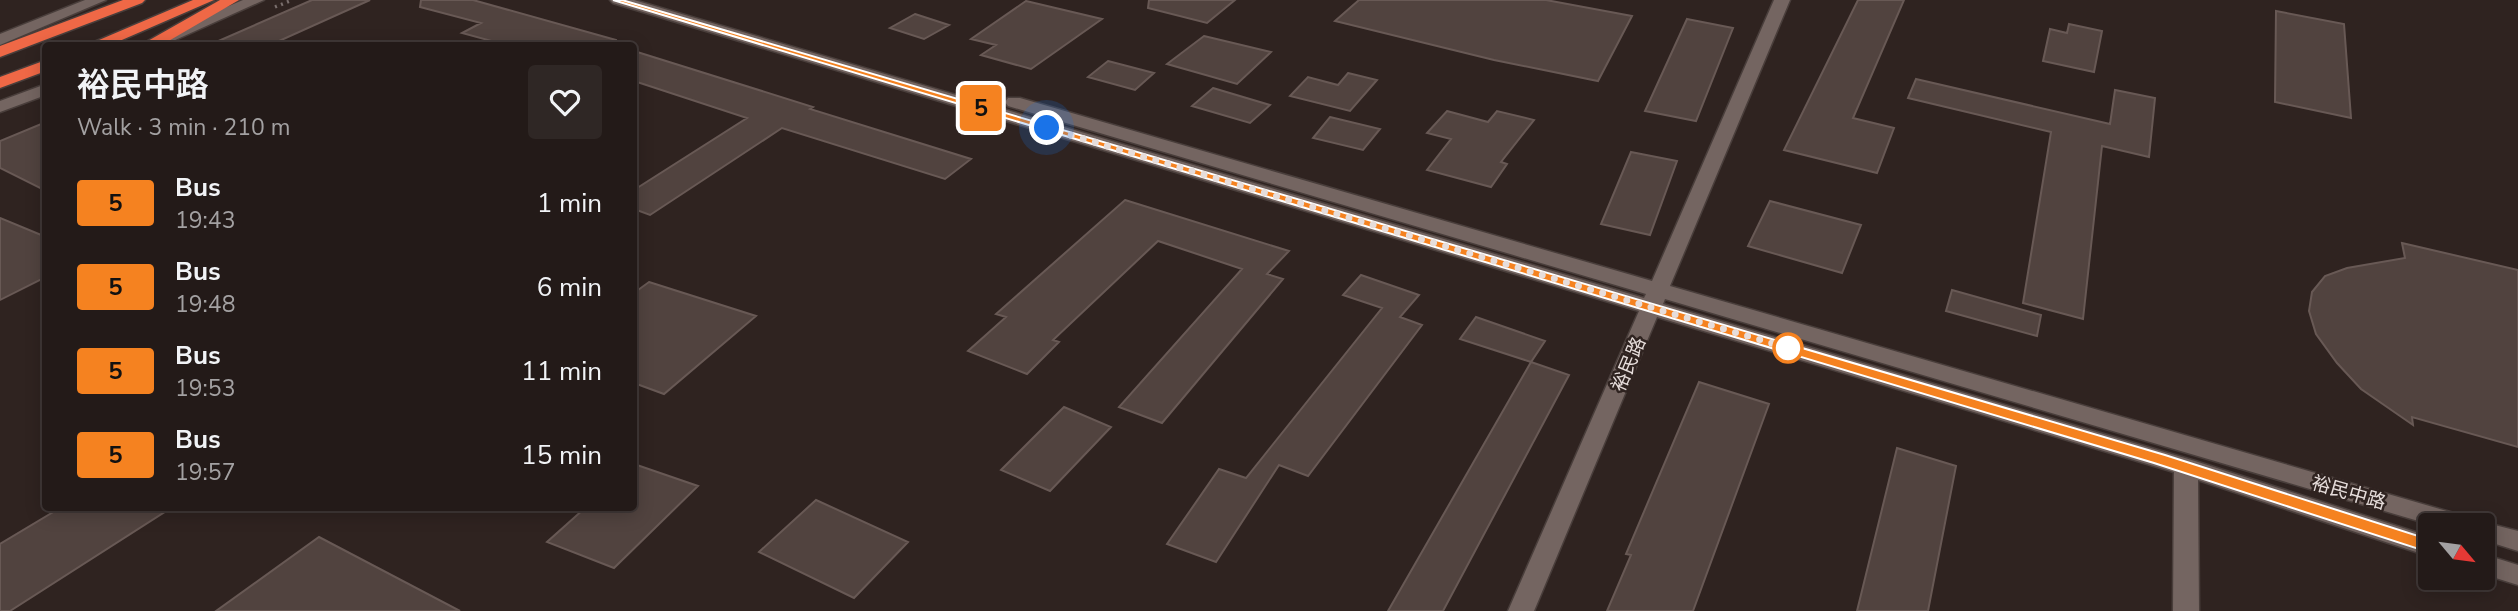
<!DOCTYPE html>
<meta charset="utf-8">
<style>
:root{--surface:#231a18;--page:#2f2725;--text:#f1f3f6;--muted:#a3a1a2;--line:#403837}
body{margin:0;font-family:"Nunito Sans","Noto Sans SC",sans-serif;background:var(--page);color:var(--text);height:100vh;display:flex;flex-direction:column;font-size:26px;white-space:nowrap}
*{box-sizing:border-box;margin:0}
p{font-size:23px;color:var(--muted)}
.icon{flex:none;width:38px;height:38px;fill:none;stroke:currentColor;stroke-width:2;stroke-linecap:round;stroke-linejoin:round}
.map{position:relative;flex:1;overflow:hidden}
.sheet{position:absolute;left:42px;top:42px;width:595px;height:469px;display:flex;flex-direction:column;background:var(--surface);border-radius:7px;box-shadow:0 4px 18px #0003,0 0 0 2px var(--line)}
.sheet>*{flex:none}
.badge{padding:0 14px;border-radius:5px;font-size:24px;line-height:46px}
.needle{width:46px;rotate:119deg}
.buttons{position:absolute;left:2418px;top:513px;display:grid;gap:14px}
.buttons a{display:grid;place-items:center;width:77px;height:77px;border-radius:7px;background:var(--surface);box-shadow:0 4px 18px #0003,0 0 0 2px var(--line);font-size:35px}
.you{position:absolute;width:35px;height:35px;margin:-18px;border:5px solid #fff;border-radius:50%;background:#1a73e8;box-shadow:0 0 0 10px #1a73e833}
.map>.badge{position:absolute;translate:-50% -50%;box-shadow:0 0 0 4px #fff}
.round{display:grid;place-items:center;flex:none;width:74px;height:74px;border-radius:7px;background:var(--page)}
.summary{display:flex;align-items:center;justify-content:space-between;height:119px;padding:0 35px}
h1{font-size:33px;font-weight:600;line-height:52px}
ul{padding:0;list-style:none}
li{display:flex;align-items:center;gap:21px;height:84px;padding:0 35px}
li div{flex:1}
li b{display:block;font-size:26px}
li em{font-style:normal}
li .badge{min-width:77px;font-weight:700;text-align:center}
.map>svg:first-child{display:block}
.building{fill:#51433f;stroke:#685955;stroke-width:2}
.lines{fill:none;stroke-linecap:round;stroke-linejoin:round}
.minor-casing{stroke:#493e3b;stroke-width:3}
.highway-casing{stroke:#493e3b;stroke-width:3}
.path{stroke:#7a6f6d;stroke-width:3.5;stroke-dasharray:2 4.5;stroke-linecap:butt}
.minor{fill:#746561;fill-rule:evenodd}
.highway{fill:#ef6846;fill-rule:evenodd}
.line{fill:#f58220;stroke:#fff;stroke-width:2}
.walk{stroke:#e6dddb;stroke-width:7;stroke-dasharray:0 12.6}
.stop-dot{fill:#fff;stroke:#f58220;stroke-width:3.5}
.labels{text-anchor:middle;stroke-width:5;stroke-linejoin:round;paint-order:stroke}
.street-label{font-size:19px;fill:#e6dddb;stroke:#2f2320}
</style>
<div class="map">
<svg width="2518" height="611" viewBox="0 0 2518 611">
<rect width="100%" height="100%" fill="#2f2320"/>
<path class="building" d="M312,0H370L268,46H207Z
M421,0H473L616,40L615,46H510L462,33L481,23L420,7Z
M1149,0H1235L1207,23L1148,8Z
M1359,0H1546L1632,16L1598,81L1494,60L1335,21Z
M1858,0H1904L1853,118L1894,128L1877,173L1784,150Z
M1026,1L1102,19L1031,69L981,55L996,45L971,39Z
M2276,11L2344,24L2351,118L2275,102Z
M915,14L949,25L924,39L890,28Z
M1687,19L1733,28L1696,121L1645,111Z
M2069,24L2102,31L2094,72L2043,61L2050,29L2067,33Z
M1204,36L1271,52L1237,84L1167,64Z
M634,51L813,107L810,109L971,159L945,179L782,128L650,215L634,209V190L747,118L634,81Z
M1108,61L1154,73L1135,90L1088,77Z
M1348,73L1377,80L1350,111L1290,96L1308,77L1338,85Z
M1916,79L2110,124L2115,90L2155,98L2149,157L2102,146L2083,319L2023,303L2051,132L1908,98Z
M1213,88L1270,105L1250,123L1192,106Z
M1447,111L1488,122L1497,111L1534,120L1501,162L1507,164L1491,187L1427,170L1451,139L1427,133Z
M1330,117L1380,129L1363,150L1313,138Z
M46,122V191L0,168V141Z
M1631,152L1677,161L1650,235L1601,224Z
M1125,200L1289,251L1267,274L1283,279L1162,423L1119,407L1242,269L1158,241L1053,340L1059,342L1027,374L968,351L1006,317L996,314Z
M1770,201L1861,225L1842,273L1748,246Z
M0,218L46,237V277L0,300Z
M2402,243L2518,270V447L2412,417L2413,425L2361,389L2337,363L2316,334L2309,311L2312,292L2325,276L2347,268L2405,258Z
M1361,275L1419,295L1400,317L1422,325L1308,476L1279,465L1216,562L1167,544L1219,469L1246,478L1382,308L1343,295Z
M649,282L756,316L664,394L634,383V293Z
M1952,290L2041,315L2037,336L1946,311Z
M1476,317L1545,341L1531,362L1460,339Z
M1531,362L1569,375L1443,611H1388Z
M1699,382L1769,404L1693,611H1607L1631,555L1626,554Z
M1064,407L1111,427L1050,491L1001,470Z
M1897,448L1956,466L1928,611H1857Z
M634,464L698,486L614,568L547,542L585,508H634Z
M816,500L908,542L854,598L759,552Z
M60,508H171L10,611H0V544Z
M319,537L460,611H216Z"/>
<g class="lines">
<g class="minor-casing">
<path id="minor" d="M85,0H106L0,45V34Z
M243,0H264L173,41H161L159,38L161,35Z
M610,0H634L1644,298L1646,294L1008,106L1005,102L1008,98H1020L1652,281L1774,0H1790L1670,286L2464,516L2473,518L2476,524L2483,522L2518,531V551L2483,540V525H2432L1665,299L1663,304L2195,461L2431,537V557L2198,480L2199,611H2173L2174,472L1657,317L1534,611H1508L1639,311L613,3Z
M46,84V95L0,112V101Z
M2483,554L2518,565V585L2483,574Z"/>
</g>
<g class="highway-casing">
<path id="highway" d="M123,0H145L142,3L0,57V46Z
M193,0H214L108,46H85Z
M220,0H239L160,46H139Z
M46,60V71L0,88V77Z"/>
</g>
<path class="path" d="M275,7L292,0"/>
<use href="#minor" class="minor"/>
<use href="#highway" class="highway"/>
</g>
<path class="line" d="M613,0H622L2165,455L2437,542L2439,547L2431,553L2154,463Z"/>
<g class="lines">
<path class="walk" d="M1047,128L1788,348"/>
</g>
<circle class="stop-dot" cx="1788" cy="348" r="14"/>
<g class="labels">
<g class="street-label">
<text transform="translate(1628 364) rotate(-67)" y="7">裕民路</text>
<text transform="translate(2349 492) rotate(16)" y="7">裕民中路</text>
</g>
</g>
</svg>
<div class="buttons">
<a><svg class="needle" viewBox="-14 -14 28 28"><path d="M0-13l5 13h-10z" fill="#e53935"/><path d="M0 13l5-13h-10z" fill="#a3a1a2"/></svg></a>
</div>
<div class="you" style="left:1047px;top:128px"></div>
<b class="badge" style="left:981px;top:108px;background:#f58220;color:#111">5</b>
<section class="sheet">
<div class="summary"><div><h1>裕民中路</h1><p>Walk · 3 min · 210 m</p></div><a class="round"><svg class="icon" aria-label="heart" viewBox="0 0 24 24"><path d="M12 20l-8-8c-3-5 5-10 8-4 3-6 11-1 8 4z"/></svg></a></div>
<ul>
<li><span class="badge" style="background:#f58220;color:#111">5</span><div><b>Bus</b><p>19:43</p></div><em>1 min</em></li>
<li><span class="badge" style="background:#f58220;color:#111">5</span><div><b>Bus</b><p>19:48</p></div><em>6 min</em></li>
<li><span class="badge" style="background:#f58220;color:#111">5</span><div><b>Bus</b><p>19:53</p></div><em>11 min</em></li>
<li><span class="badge" style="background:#f58220;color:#111">5</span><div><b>Bus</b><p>19:57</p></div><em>15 min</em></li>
</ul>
</section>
</div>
